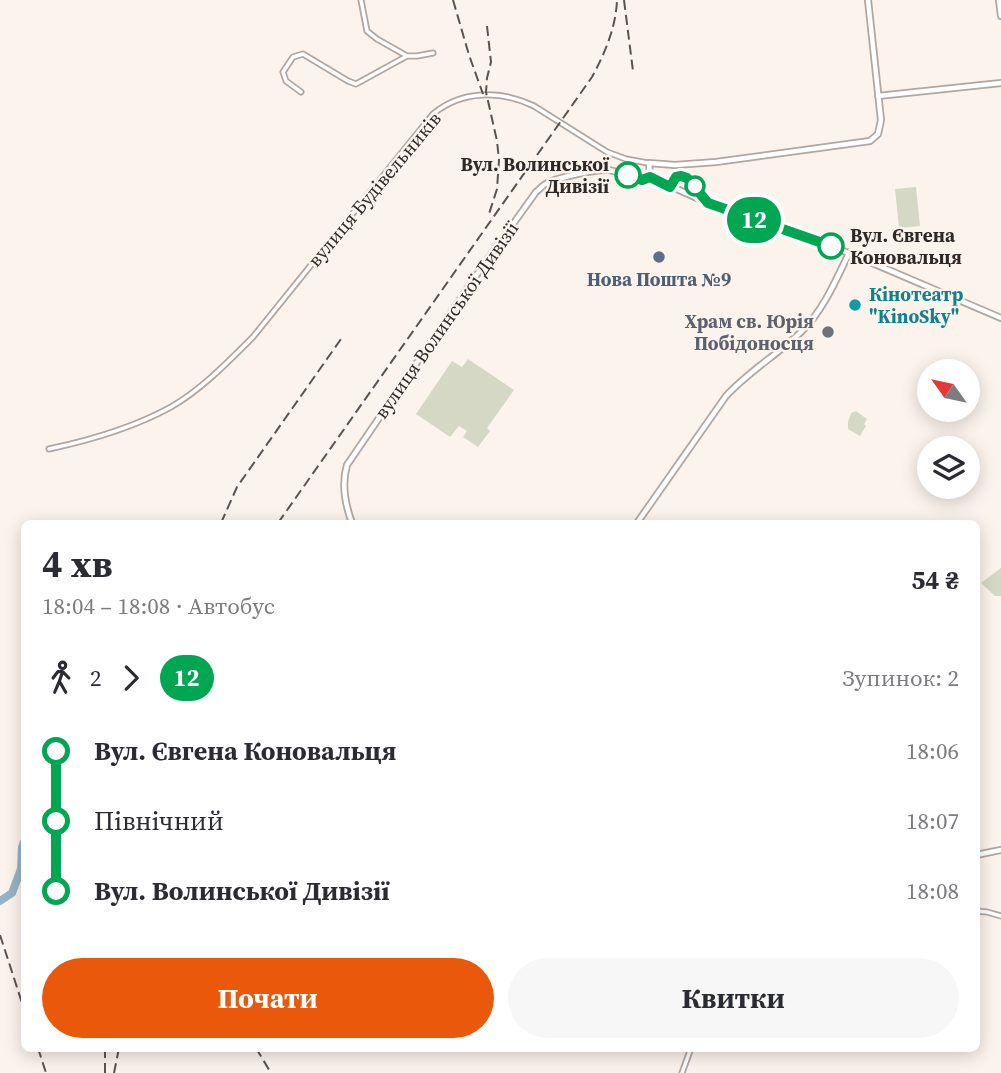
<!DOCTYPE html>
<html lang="uk">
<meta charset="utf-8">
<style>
:root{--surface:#fff;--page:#f7f7f7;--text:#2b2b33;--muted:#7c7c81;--accent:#ea580c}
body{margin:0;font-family:"Source Serif 4",serif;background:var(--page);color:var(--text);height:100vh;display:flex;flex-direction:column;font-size:26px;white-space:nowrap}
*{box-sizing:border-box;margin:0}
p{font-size:23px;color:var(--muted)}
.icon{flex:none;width:38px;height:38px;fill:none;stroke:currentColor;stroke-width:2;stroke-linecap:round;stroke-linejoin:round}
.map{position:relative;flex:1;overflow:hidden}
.details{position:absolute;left:21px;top:520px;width:959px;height:532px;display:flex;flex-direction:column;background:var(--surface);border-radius:10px;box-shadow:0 4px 18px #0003}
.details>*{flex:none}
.badge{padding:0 14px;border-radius:23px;font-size:24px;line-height:46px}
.needle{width:46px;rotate:303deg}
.tools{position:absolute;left:917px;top:359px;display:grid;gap:14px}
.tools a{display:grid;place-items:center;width:63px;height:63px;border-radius:50%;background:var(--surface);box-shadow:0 4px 18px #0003;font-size:35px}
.map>.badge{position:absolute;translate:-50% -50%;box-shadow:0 0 0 4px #fff}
.legs{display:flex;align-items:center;gap:10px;height:77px;padding:0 21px;font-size:23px}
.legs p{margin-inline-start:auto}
.head{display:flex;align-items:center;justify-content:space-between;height:119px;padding:0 21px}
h1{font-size:38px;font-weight:700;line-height:52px}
.primary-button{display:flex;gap:14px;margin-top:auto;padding:14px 21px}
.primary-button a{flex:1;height:80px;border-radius:42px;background:var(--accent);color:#fff;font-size:28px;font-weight:700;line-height:80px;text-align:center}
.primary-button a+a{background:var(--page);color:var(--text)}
ul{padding:0 21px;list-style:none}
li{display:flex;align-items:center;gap:24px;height:70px;font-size:26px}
li i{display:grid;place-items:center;width:10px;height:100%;margin:0 9px;background:currentColor}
li i::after{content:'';width:18px;height:18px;margin:-9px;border:5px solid;border-radius:50%;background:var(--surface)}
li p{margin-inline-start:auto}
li:first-child i{background:linear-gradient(#0000 50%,currentColor 0)}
li:last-child i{background:linear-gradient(currentColor 50%,#0000 0)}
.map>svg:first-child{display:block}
.green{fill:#d5d8c4}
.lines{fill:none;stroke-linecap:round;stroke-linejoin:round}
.river{stroke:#96b4c7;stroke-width:8}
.minor-casing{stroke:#b2a69f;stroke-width:7}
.tertiary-casing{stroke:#b2a69f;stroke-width:8}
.secondary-casing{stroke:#b2a69f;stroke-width:8}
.minor{stroke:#fff;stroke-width:3.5}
.tertiary{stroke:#fff;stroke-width:4.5}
.secondary{stroke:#fff;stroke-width:4.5}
.rail{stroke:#5a5451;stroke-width:2;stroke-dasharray:10 5;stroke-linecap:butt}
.line-1-casing{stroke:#fff;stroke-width:16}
.line-1{stroke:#00a651;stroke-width:10}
.stop-1-dot{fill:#fff;stroke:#00a651;stroke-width:3.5}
.service-dot{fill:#5c6f8a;stroke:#fdf3ed;stroke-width:2.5}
.culture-dot{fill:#0f9aa8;stroke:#fdf3ed;stroke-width:2.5}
.worship-dot{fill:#6b7280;stroke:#fdf3ed;stroke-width:2.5}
.labels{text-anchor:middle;stroke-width:5;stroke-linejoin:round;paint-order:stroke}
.stop-label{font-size:19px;font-weight:bold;fill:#2e2927;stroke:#fdf3ed;text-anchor:end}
.street-label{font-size:19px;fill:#2e2927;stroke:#fdf3ed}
.service-label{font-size:19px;font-weight:bold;fill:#4e5e75;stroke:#fdf3ed}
.culture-label{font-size:19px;font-weight:bold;fill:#0d838f;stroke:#fdf3ed;text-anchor:start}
.worship-label{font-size:19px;font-weight:bold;fill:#5b616d;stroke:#fdf3ed;text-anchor:end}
</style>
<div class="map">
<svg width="1001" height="1073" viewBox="0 0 1001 1073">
<rect width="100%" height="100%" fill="#fdf3ed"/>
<path class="green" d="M916,187L920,226L899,228L895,189Z
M468,359L514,390L487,428L490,431L478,447L463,437L467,431L459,426L450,437L416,414L452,361L462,367Z
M856,411L867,419L864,424L866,426L860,436L848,429V422L851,413Z
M1001,568V596H995L981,583Z"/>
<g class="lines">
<path class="river" d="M0,901L12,893L21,869L22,847L24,842"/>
<g class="minor-casing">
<path id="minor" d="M361,0L367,31L377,39L407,56H417L433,53
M301,92L286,81L283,72L293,57L303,54L348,81L356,84L407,56
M49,449C91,440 133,428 171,407C202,389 228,362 253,337L433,114C462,90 501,90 534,106L607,152L626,159L648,163
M976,911L987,912L1001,916
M682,1073L691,1048"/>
</g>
<g class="tertiary-casing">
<path id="tertiary" d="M878,96L1001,83
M650,177L649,163L675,165L716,162L870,141L878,134L881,120L868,0
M650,177L708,203L849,253L1001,318
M352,523C345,504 341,485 347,465L480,270L536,192C539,190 541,187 544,185C554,178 596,169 608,170C623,172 636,182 650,177
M637,523L726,396C749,371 777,355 801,332C823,311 836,280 849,253
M976,855L1001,850"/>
</g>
<g class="secondary-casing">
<path id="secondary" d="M999,0L1001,16"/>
</g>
<use href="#minor" class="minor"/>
<use href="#tertiary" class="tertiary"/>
<use href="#secondary" class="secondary"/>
<path class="rail" d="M453,0L469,55L483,94
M624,0L633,71
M487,26L491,62L487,78L486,92L497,141L499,160L497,189L489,214
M221,523L237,487L341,339
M278,523L592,77C605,53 616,27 617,0
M0,935L24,1009
M38,1048L46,1073
M256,1048L271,1073
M105,1073V1048
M114,1073L119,1048"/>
</g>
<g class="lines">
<g class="line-1-casing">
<path id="line-1" d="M628,175L642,180L650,177L670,187L676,177L681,176L687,178L708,203L831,246"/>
</g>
<use href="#line-1" class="line-1"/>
</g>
<g class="stop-1-dot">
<circle cx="628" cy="175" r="12"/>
<circle cx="695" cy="186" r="9"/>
<circle cx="831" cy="246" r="12"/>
</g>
<circle class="service-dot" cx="659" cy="257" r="7"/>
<circle class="culture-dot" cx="855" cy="305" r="7"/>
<circle class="worship-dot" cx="828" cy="332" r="7"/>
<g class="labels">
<g class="stop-label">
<text x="609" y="171">Вул. Волинської<tspan x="609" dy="22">Дивізії</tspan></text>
<text x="850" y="242" text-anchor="start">Вул. Євгена<tspan x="850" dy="22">Коновальця</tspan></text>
</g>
<g class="street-label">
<text transform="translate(374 189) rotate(-50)" y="7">вулиця Будівельників</text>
<text transform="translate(446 320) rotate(-55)" y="7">вулиця Волинської Дивізії</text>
</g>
<g class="service-label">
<text x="659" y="286">Нова Пошта №9</text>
</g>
<g class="culture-label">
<text x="869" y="301">Кінотеатр<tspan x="869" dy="22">"KinoSky"</tspan></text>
</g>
<g class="worship-label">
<text x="814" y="328">Храм св. Юрія<tspan x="814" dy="22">Побідоносця</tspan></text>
</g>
</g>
</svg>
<div class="tools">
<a><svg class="needle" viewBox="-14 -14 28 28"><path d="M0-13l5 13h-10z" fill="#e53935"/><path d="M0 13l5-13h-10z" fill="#7c7c81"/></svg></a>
<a><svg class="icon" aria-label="layers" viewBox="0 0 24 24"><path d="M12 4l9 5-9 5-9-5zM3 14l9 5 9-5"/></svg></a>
</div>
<b class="badge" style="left:754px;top:220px;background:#00a651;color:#fff">12</b>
<section class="details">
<div class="head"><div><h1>4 хв</h1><p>18:04 – 18:08 · Автобус</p></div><b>54 ₴</b></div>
<div class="legs"><svg class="icon" aria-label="walk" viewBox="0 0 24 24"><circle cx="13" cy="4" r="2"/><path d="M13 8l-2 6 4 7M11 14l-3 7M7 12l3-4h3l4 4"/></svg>2<svg class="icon" aria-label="forward" viewBox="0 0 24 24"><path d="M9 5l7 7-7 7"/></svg><b class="badge" style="background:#00a651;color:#fff">12</b><p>Зупинок: 2</p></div>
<ul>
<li><i style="color:#00a651"></i><b>Вул. Євгена Коновальця</b><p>18:06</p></li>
<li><i style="color:#00a651"></i><span>Північний</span><p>18:07</p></li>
<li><i style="color:#00a651"></i><b>Вул. Волинської Дивізії</b><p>18:08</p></li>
</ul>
<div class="primary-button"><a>Почати</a><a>Квитки</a></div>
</section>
</div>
